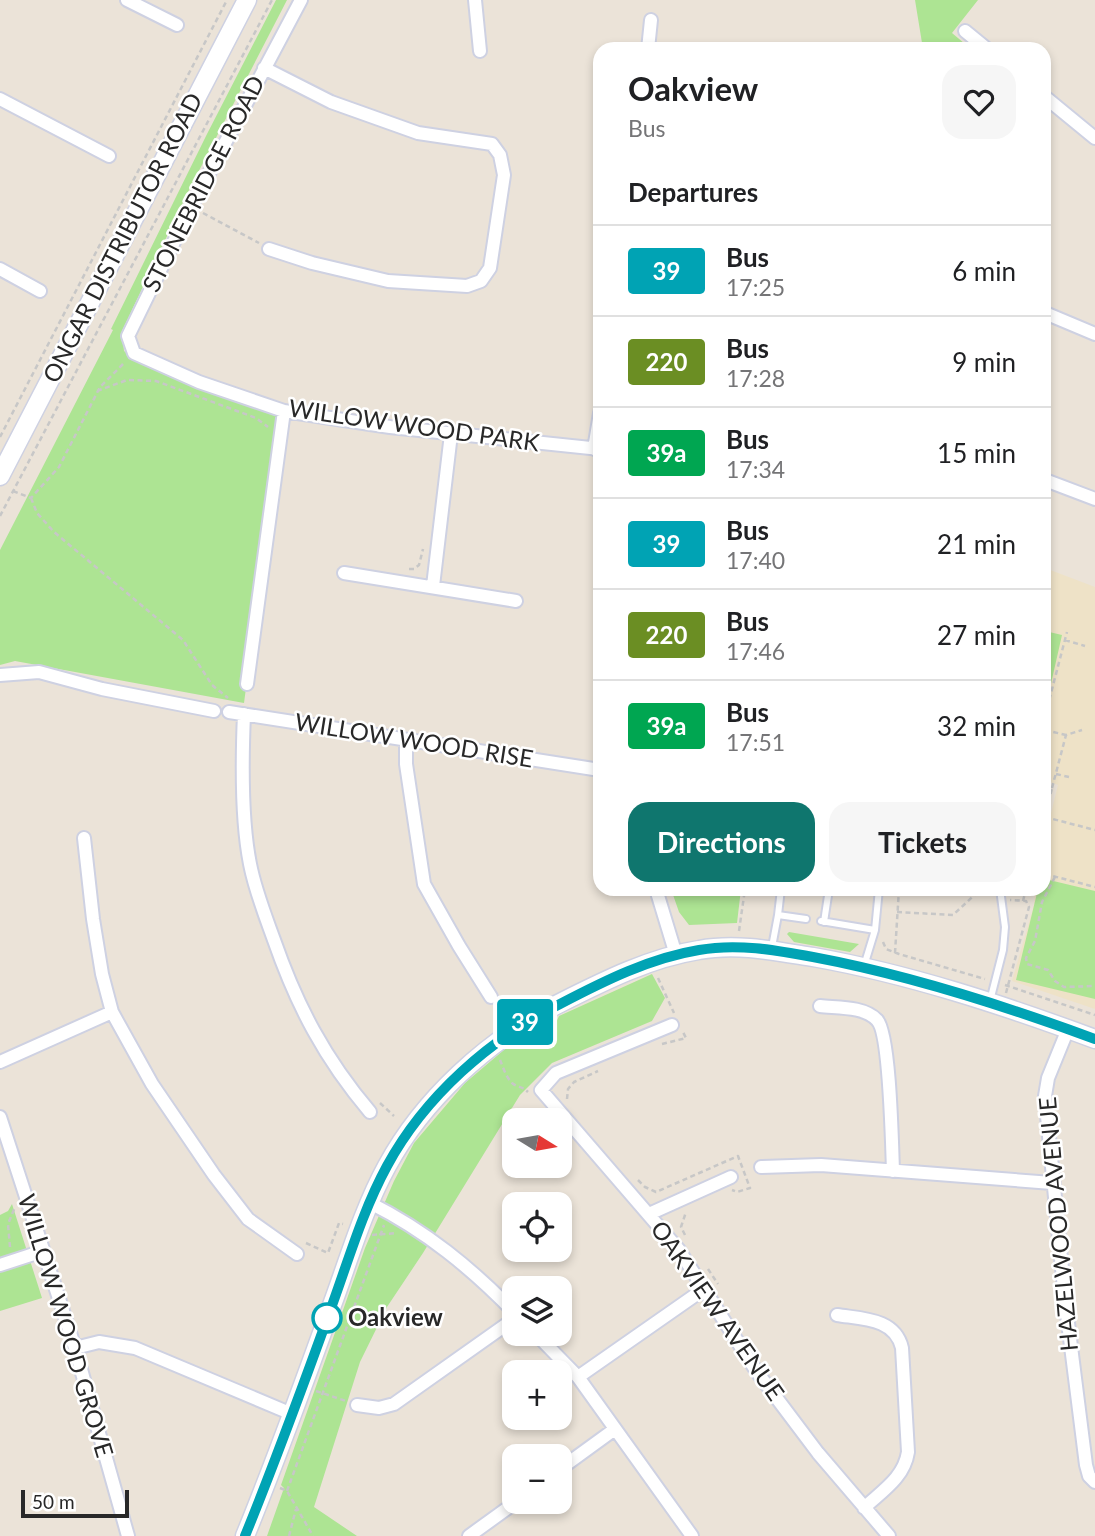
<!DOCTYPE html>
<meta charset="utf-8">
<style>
:root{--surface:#fff;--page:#f6f6f6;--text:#202124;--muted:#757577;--line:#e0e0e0;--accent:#0f766e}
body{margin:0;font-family:Lato,sans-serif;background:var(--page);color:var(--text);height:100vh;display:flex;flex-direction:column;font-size:26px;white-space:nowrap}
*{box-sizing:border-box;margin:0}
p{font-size:23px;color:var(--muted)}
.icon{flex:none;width:38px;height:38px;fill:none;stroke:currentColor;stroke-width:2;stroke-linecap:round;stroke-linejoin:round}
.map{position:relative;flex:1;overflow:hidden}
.details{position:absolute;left:593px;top:42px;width:458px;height:854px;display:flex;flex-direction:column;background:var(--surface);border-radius:21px;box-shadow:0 4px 10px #0003}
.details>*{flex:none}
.badge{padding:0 14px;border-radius:5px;font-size:24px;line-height:46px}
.needle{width:46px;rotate:101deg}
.tools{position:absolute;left:502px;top:1108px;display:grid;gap:14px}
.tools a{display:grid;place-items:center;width:70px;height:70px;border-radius:14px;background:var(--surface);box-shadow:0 4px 10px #0003;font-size:35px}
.scale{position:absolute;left:21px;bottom:18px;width:108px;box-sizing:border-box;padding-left:7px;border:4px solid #282828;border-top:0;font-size:19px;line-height:24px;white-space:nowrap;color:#282828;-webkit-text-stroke:5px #fff;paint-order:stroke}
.map>.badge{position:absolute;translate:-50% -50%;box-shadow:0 0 0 4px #fff}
h2{padding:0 35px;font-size:26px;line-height:63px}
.round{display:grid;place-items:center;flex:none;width:74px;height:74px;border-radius:21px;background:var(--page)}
.head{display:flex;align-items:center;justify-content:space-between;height:119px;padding:0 35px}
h1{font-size:33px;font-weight:700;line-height:52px}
.primary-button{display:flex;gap:14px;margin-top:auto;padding:14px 35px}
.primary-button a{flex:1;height:80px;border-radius:21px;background:var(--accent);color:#fff;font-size:28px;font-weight:700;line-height:80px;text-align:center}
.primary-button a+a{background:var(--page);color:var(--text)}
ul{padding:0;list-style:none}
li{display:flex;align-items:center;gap:21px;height:91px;padding:0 35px;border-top:2px solid var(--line)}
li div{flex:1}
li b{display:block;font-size:26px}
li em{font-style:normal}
li .badge{min-width:77px;font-weight:700;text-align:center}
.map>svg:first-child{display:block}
.education{fill:#eee2c7}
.green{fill:#ade493}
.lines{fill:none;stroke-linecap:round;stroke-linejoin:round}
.lane-casing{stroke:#ced1e2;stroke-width:10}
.street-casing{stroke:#ced1e2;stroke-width:16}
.secondary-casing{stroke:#ced1e2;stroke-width:21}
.path{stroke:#c7c7c7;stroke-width:2.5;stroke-dasharray:5 3.5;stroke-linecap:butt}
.lane{stroke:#fff;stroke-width:6}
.street{stroke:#fff;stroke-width:12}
.secondary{stroke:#fff;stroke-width:18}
.line-casing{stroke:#fff;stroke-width:16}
.line{stroke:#00a3b4;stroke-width:10}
.stop-dot{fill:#fff;stroke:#00a3b4;stroke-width:3.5}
.labels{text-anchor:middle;stroke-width:5;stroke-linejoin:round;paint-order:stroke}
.street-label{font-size:24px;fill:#282828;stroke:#fff}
.stop-label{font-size:24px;font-weight:bold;fill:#282828;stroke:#fff;text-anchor:start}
</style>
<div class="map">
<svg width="1095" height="1536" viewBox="0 0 1095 1536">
<rect width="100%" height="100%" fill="#ebe3d8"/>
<path class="education" d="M1045,568L1095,587V1009L1012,981L1034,905L1035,889H1045V837L1058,785L1045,780Z"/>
<path class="green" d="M276,0H287L187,194L122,331L124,351L135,360L282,417L244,703L15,661L0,665V550L113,330L111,329L207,134Z
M915,0H978L952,33L971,49H923Z
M1045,631L1062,635L1045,710Z
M1045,879L1095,891V999L1016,980L1038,889H1045Z
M671,889H741L737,923L689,925L679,912Z
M789,932L859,944L850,952L794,942L787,934Z
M652,974L665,998L652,1021L552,1063L520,1095L423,1253L387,1307L360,1362L314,1507L357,1536H267L284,1488L281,1485L365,1248L394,1181L414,1143L465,1083L519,1037L527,1044L553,1029L559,1016Z
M12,1204L42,1298L0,1311V1215L8,1211Z"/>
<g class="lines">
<g class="lane-casing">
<path id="lane" d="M778,915L781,889
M821,921L875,930L864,966
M824,922L829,889
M875,930L879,889
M772,947L778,915L806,919
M990,1001L1003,950L1005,927L1000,889"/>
</g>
<g class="street-casing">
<path id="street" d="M127,0L177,25
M301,0L191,207L128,336L134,353L199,382L284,411L390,427L600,449
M475,0L480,51
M965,31L987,49
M648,49L651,20
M264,68L331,102L418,133L492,144L500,155L504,175L490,268L481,281L467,286L388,281L312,263L269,249
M1045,97L1095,138
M0,99L109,156
M0,269L40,291
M1045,313L1095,334
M594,449L600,413
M1045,480L1095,499
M344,573L516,601
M433,586L451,434
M0,675L39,672L102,689L214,711
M247,684L284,411
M229,712L600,770
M244,714C242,760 241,819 250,864C255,890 265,915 274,940C297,1006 325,1059 370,1112
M406,740V764L424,884L459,946L491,997
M84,838L93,919L102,974L112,1012L152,1084L214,1175L248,1219L297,1254
M656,889L676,955
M820,1006C837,1008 864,1006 877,1020C890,1033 892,1146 893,1171
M672,1025L556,1073L541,1090L679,1250L757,1372L818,1453L889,1536
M1068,1029L1048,1078L1045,1096L1065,1299L1086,1465L1089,1476L1095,1482
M0,1062L112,1012
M0,1117L75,1348L128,1536
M761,1167L821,1165L1052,1183
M370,1203C426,1231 471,1268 514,1312
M649,1214L731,1177
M0,1265L43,1251
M837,1315C862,1319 895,1318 902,1348L908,1452C904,1478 882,1491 864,1508
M536,1334L578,1377L692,1536
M75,1348L99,1342L135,1348L292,1414
M578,1377L704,1289
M357,1405L379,1408L394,1404L514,1319
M560,1469L615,1429
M469,1536L516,1502"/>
</g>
<g class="secondary-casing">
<path id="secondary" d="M0,476L247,0
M245,1536C276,1460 304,1383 332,1305C349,1259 363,1210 387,1166C424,1098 487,1042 554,1006C600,983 648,958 699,950C737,943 775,951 813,957C909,974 1003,1005 1095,1039"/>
</g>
<path class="path" d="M203,213L259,243
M97,391L127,380L156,381L256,418L268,427
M0,437L227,0
M13,491L31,498L59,467L100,387L124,363
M31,498L37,513L54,532L183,640L212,685L228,698
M0,516L272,0
M409,569H414L419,565L423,549
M1065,640L1085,646
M1045,716L1067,632
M1045,730L1066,735
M1056,774L1069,777
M1045,786L1052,788L1045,818
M1052,788L1066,735L1082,730
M1045,817L1095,830
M1045,874L1095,887
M1055,877L1042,902L1035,941L1026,958L1027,964L1048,970L1055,981L1064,987L1095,986
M1023,901L1026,889
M897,912L953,915L981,889
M739,931L745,889
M883,942L886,949L899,954L985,979
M895,953L899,889
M658,978L674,1013
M1005,985L1095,1015
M1006,993L1029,907L1026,901L1010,900
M505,996L511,1006
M662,1044L686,1038L683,1032
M500,1060C503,1067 506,1077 512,1083C518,1088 522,1086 528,1092
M567,1099L568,1089L574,1082L598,1071
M380,1103L394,1116
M638,1180L645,1187L656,1192L738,1156L750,1188L737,1192L732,1190
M372,1235L397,1233
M685,1235L681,1227L686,1212
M306,1243L328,1253L339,1223L343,1224
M10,1247L8,1224L15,1207
M708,1269L718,1284
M316,1391L346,1401
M280,1488L287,1491L313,1536
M287,1491L384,1225
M289,1536L296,1509"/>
<use href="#lane" class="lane"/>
<use href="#street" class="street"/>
<use href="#secondary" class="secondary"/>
</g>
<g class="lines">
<g class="line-casing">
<path id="line" d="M245,1536C275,1462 303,1386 330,1311C348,1262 362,1212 387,1166C425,1096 490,1039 560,1004C604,981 650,958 699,950C737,943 775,950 813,957C909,975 1003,1005 1095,1039"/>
</g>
<use href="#line" class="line"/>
</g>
<circle class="stop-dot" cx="327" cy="1318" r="14"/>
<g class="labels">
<g class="street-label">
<text transform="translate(204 184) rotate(-63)" y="8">STONEBRIDGE ROAD</text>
<text transform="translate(123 238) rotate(-63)" y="8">ONGAR DISTRIBUTOR ROAD</text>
<text transform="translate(414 426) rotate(8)" y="8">WILLOW WOOD PARK</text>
<text transform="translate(414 741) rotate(9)" y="8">WILLOW WOOD RISE</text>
<text transform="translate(1059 1224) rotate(-95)" y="8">HAZELWOOD AVENUE</text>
<text transform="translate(717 1311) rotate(55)" y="8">OAKVIEW AVENUE</text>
<text transform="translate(65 1326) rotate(73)" y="8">WILLOW WOOD GROVE</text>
</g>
<g class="stop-label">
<text x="348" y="1326">Oakview</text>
</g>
</g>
</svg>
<div class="tools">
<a><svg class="needle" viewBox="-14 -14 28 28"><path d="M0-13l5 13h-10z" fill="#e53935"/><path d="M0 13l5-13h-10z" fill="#757577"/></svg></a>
<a><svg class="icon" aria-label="locate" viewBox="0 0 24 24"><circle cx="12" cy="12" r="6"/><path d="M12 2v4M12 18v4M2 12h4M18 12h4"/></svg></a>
<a><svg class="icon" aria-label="layers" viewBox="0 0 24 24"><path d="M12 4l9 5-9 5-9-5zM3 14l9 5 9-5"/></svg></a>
<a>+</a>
<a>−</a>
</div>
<div class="scale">50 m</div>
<b class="badge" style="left:525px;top:1022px;background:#00a3b4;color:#fff">39</b>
<section class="details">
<div class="head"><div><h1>Oakview</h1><p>Bus</p></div><a class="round"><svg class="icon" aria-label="heart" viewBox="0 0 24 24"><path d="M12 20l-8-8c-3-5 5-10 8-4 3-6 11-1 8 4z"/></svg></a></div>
<h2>Departures</h2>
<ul>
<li><span class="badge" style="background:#00a3b4;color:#fff">39</span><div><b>Bus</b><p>17:25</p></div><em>6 min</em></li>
<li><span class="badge" style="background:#6b8e23;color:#fff">220</span><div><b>Bus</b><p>17:28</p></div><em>9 min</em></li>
<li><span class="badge" style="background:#00a651;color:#fff">39a</span><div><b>Bus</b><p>17:34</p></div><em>15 min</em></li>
<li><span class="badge" style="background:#00a3b4;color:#fff">39</span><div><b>Bus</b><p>17:40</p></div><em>21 min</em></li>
<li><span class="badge" style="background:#6b8e23;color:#fff">220</span><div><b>Bus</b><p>17:46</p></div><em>27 min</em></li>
<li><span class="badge" style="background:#00a651;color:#fff">39a</span><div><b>Bus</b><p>17:51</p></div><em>32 min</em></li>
</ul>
<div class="primary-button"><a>Directions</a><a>Tickets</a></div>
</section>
</div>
